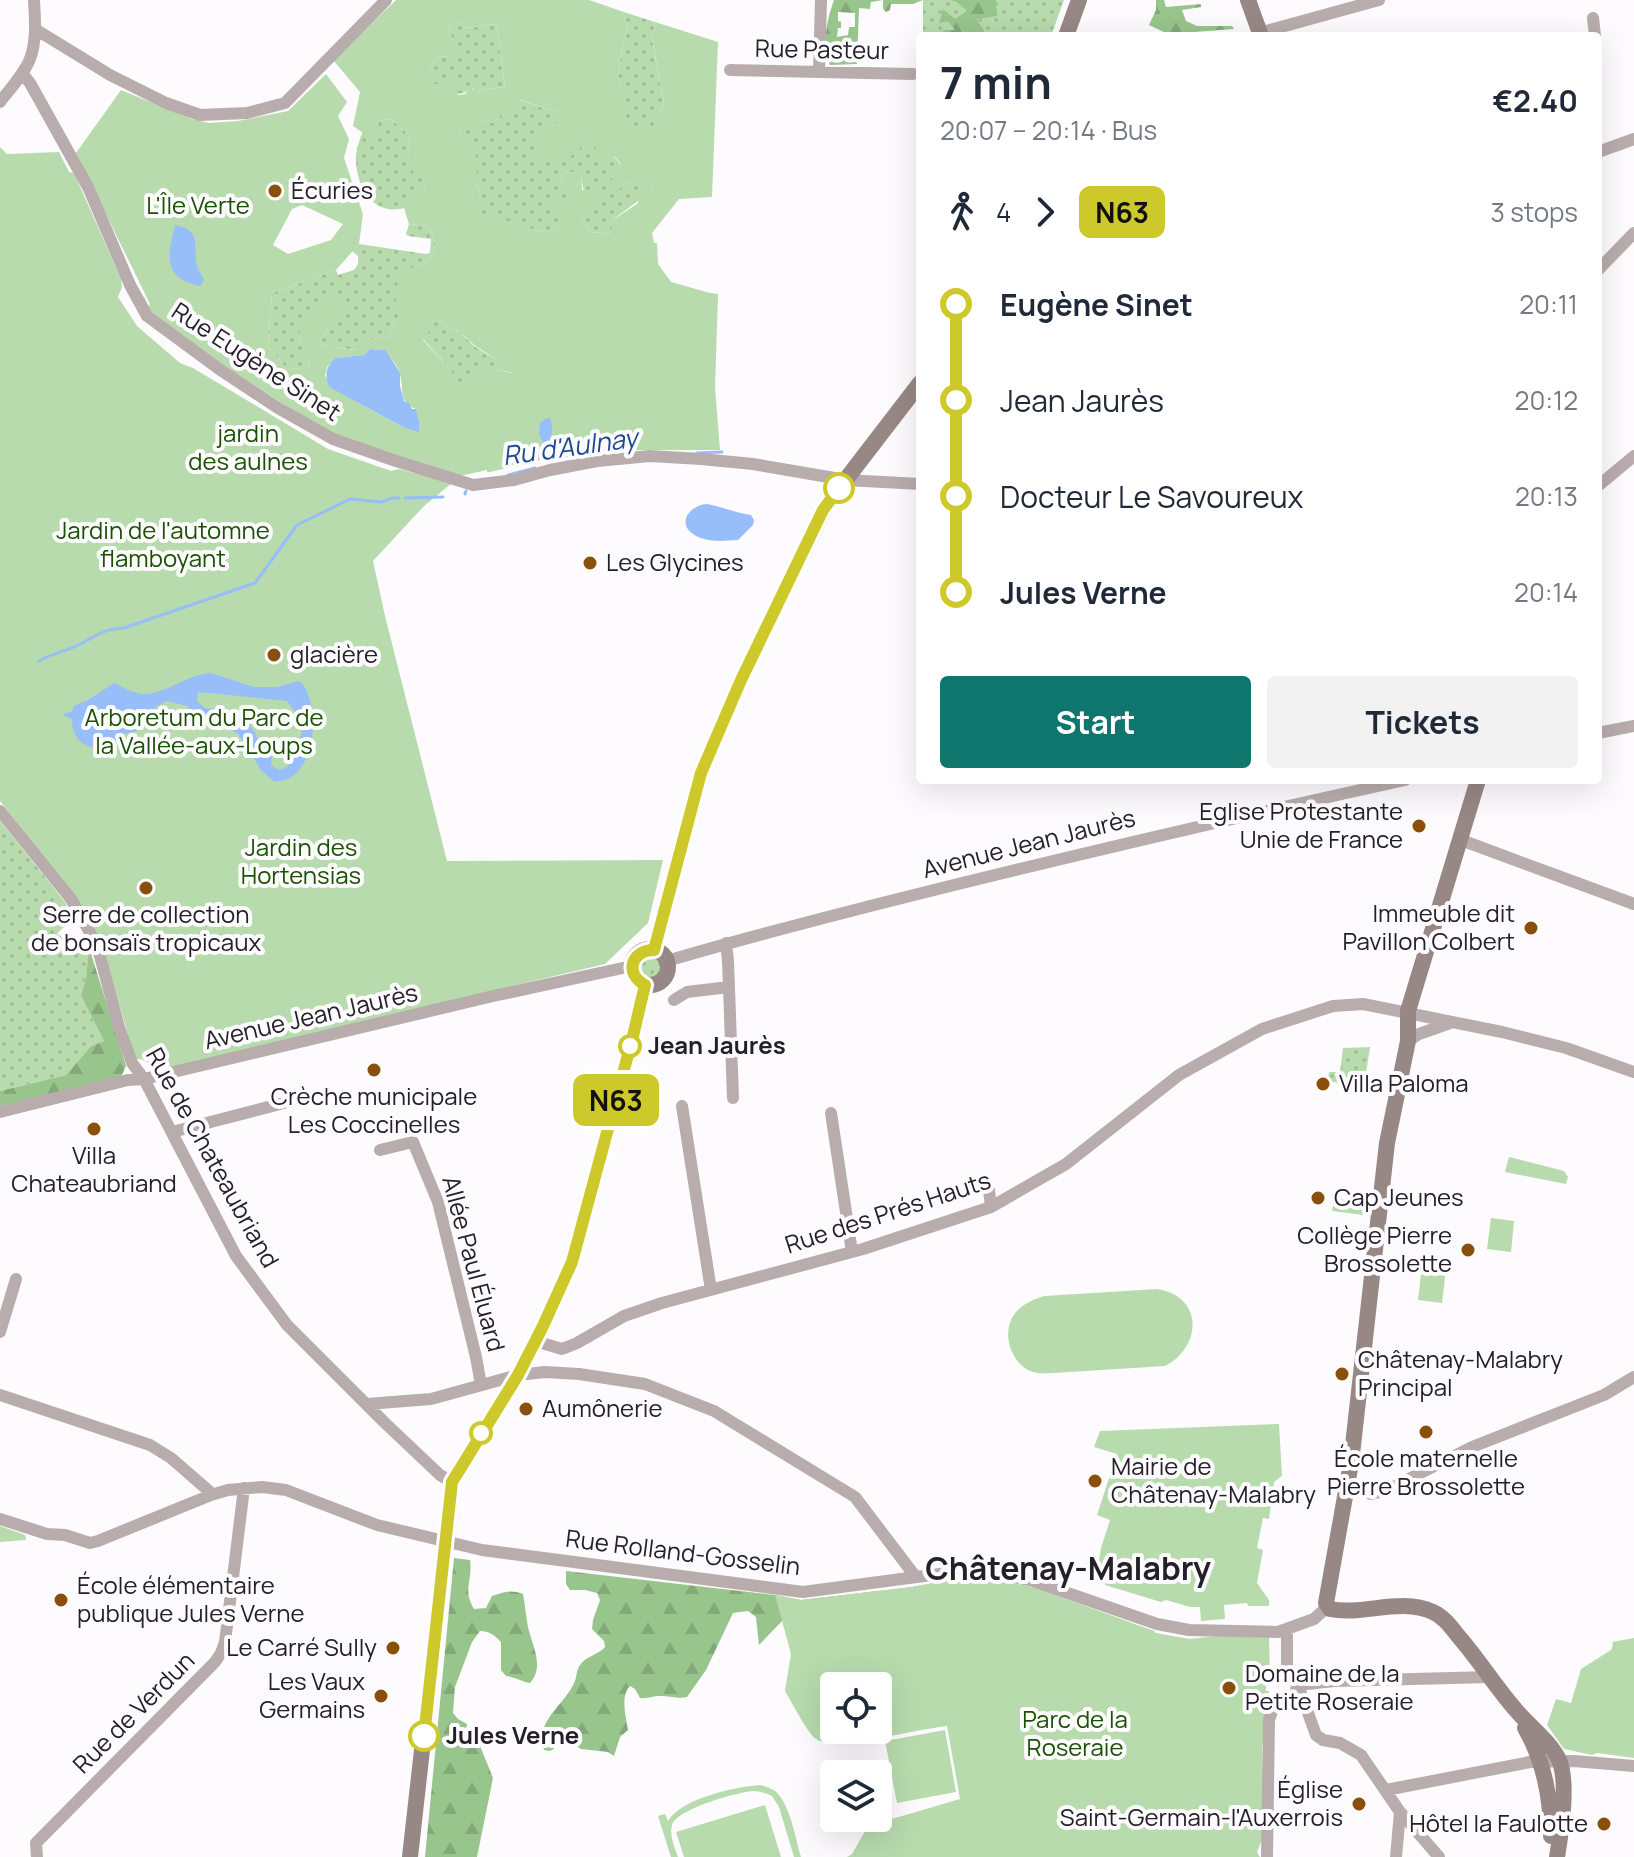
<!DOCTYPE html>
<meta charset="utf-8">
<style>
:root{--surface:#fff;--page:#f2f2f3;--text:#1f2937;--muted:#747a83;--accent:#0f766e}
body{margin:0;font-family:Manrope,sans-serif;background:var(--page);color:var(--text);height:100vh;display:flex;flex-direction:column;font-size:30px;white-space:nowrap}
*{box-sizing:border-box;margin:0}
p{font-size:26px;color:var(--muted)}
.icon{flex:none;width:44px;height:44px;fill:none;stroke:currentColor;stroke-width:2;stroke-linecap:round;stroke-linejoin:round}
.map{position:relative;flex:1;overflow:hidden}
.panel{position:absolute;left:916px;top:32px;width:686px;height:752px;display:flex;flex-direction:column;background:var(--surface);border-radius:8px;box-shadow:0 8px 32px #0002}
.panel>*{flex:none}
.badge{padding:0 16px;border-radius:12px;font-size:28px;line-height:52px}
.buttons{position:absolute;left:820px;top:1672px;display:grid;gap:16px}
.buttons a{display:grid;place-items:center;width:72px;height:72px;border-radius:8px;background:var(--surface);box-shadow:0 8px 32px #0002;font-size:40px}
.map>.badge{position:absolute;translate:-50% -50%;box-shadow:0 0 0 4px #fff}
.legs{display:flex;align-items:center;gap:12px;height:88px;padding:0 24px;font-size:26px}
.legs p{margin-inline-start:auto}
.head{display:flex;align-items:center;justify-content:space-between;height:136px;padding:0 24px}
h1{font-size:44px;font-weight:700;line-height:60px}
.cta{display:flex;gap:16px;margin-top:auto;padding:16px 24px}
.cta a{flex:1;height:92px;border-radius:8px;background:var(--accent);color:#fff;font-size:32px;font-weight:700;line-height:92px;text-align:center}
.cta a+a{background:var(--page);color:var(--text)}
ul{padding:0 24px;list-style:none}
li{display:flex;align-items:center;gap:28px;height:96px;font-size:30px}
li i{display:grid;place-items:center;width:12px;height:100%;margin:0 10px;background:currentColor}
li i::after{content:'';width:20px;height:20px;margin:-10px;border:6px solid;border-radius:50%;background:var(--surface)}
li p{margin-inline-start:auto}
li:first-child i{background:linear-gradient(#0000 50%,currentColor 0)}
li:last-child i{background:linear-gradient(currentColor 50%,#0000 0)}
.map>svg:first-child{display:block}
.grass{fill:url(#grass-dots)}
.forest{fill:url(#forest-firs);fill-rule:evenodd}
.green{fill:#b7dbad;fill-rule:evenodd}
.water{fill:#98bef9;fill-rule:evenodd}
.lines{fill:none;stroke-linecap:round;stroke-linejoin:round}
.stream{stroke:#98bef9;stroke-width:3}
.street{stroke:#b8adac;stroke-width:12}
.secondary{stroke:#978885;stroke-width:16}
.line-1-casing{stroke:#fff;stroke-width:18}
.line-1{stroke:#cec92a;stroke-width:12}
.poi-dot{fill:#8a4f0a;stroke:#fdfbfe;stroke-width:3}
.stop-1-dot{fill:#fff;stroke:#cec92a;stroke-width:4}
.labels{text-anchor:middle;stroke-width:8;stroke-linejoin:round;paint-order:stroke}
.street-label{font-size:24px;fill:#242027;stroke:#fdfbfe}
.poi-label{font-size:24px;fill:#242027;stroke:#fdfbfe;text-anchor:start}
.park-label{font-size:24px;fill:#185200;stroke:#fdfbfe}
.stop-label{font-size:24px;font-weight:bold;fill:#242027;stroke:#fdfbfe;text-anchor:start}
.water-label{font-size:26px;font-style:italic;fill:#1c4a8e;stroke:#fdfbfe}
.district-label{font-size:32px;font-weight:bold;fill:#242027;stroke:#fdfbfe}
</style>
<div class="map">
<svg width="1634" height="1857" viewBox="0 0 1634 1857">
<defs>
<pattern id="grass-dots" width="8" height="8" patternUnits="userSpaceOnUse" patternTransform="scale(2)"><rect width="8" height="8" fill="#b7dbad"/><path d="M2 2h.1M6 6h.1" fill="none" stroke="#9dbc95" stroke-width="1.8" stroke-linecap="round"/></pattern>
<pattern id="forest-firs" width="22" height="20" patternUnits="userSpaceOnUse" patternTransform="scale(2)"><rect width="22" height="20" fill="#98c58c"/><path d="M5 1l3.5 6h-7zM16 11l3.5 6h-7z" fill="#83a979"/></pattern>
</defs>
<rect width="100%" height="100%" fill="#fdfbfe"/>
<path class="grass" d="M923,0H1064L1051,36H923Z
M621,11L655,22L652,39L664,104L652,130H628L618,71L628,24Z
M458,21L465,28L497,24L505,87L473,91V87C459,100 448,91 431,86L429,70L437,57L450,56L456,44L449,32L451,23Z
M519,100L557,112L559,122L552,154L557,167L590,140H600L621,165L618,175V189L632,181L652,182L650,192L611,221L613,234L591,232L582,218C589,203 582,190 581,174L566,171L560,179L573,191L557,228L542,232L476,212L480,192L475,182L460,134L461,124L483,120L492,123Z
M391,119L410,136L408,156L427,178L424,191L403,205L404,208C374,216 358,189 356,163C355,152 359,141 363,131L370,136L379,121Z
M409,224L429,226L436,245L428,261L406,271L399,314L389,336L367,340L357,350L319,345L328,327L316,314L299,336L310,365L306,369L286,368L268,345L272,293L336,270L338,275L354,270L358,264V256L352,251L359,244L426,254L430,253L431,239L408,236L406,234Z
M443,320L446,327C463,331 464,338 477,348C491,357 502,361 515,373L492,369L465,383H457L450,369L423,339L430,330L429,322Z
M0,821L65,902L73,917L57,934L89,950L86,978L81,996L104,1041L91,1046L66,1075L0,1091Z
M638 967a12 12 0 1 1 24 0a12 12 0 1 1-24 0Z
M1370,1047L1364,1087L1328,1081L1329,1072H1340L1343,1048Z"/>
<path class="forest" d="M834,0H923L913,4H891L890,10L886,12L883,9V0L871,2L870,9L859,8L857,64L830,65C821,46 827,19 834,0ZM838,12L855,13V27H849L848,35L837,37L838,28H841V22L838,21Z
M950,0H996L997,16L976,19L984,30L983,36H937L945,30H955L948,21L939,23L943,9L955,19L967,11L957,2Z
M1156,0H1164L1166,7L1201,4V7L1182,10L1186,21L1197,26H1232L1234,29L1168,34L1149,25L1156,10Z
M89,947L126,1066L121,1077L0,1106V1091L66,1075L91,1046L104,1041L81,996L86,978Z
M454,1558L470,1560C473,1581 462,1589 474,1609L486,1608L492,1596C503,1592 511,1589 523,1594C525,1605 526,1616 528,1627C532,1645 545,1667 530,1683C522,1682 515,1677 506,1676L501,1670V1642C494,1635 490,1631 480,1631L472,1642L455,1687L453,1713L458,1719L467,1724L465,1739L478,1741L493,1778L477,1857H425Z
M566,1571L775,1595L801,1600L912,1587L977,1575L1154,1631L1155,1633L1173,1637L782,1621L759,1645L756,1617L748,1611L733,1613L706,1670L687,1697C678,1699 670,1696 660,1696C652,1696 648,1699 640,1698L635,1689L630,1686C620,1696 626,1717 628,1730L620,1737L614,1756L608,1752L581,1749L558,1735L554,1749L550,1751L544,1750C534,1721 564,1706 574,1683C577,1678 576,1670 580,1665C586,1656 598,1655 605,1647L604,1641L592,1629L593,1620L600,1600L597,1593L585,1590H570L566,1584Z"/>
<path class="green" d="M396,0H589L621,11L628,24L618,71L629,130H652L664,104L652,38L655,22L718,42L712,197L679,199L652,233L654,243H657L658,264L671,282L710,293L718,294L715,387L720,450H619L533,461L507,466V468L490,472H487V470L460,476L333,436L200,350L149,314L142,299L144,296L148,306L150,304L76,153L121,90L192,119L209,123L238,121L288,111L326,74L347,102L338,116L349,139L344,158L363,214L359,244L336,270L272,293L268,345L286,368L306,369L310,365L299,336L300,319L306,314L316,313L321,299L335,290L347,301L345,319L328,327L319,345L356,350L367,340L389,336L399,314L394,289L406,271L428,261L436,245L429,226L409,224L403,205L407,196L424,191L427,178L414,175L408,156L410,136L391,119L379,121L377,132L369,137L353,126L360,92L333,60ZM458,21L465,28L497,24L505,87L473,91L472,86L465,94L458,95L457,85L449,81L432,85L429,70L437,57L450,56L456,52V44L449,32L451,23ZM520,100L557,112L558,122L539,131L532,160L542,161L552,155L557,168L590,140H599L594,151L599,160H609L614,156L621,164L618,174L610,181L611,187L618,189L632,181L652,183L650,192L641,195L637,204L611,221L612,234L591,232L582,218L587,208L606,201L604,196L582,190L581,174L566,171L560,179L572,191L568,200L560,198L552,203L553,212L561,217L557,228L542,232L477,212L480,192L475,182C480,163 477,146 460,134L461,125L471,131L483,120L492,123ZM302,205L343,224L331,240L288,254L273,245L292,209ZM443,320L446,327C464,331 466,340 480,349C492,357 503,362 513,373L492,369L474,370L465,382L458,383L450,369L423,340L430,330V322ZM370,349L386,350C390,357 398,366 400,374C404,390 398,402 416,409L417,416L405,428L357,402L325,376L327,367L335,358L364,355Z
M0,147L7,154L59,152L69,172L74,173L121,279L122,287L118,297L137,326L180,363L193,368L328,449L391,471L399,469L452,483L423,507L373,561L385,616L447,861L663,860L648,923L605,964L156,1071C150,1062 145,1059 135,1059L104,951L63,881L0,801Z
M1509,1157L1564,1171L1568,1177L1566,1184L1505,1172Z
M1334,1199L1364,1201V1215L1332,1211Z
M1491,1218L1514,1221L1511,1252L1487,1249Z
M1423,1257L1447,1261L1442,1303L1418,1300Z
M1157,1289C1204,1296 1202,1347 1165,1366L1053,1373C1047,1373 1039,1374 1033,1372C1010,1364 1000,1331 1016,1312C1023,1304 1034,1299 1044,1296Z
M1279,1424L1282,1476L1274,1482L1269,1519L1263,1518L1257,1548L1263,1550L1257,1583L1269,1600V1606H1248L1247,1603L1224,1605L1225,1619L1201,1621L1200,1607H1190L1166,1600L1161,1602L1105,1585L1107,1575L1097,1573L1101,1548L1110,1520L1097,1515L1117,1454L1094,1447L1100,1431Z
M0,1526L25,1535L26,1540L0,1542Z
M977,1575L1036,1588L1154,1631L1155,1633L1190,1639L1215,1636H1269L1270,1674L1266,1675V1691H1269L1266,1742L1262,1745L1264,1835L1257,1852L1260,1857H847L852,1854L868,1826L960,1799L947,1726C922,1728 833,1752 816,1739C808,1734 791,1701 785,1691L791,1654L775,1595L801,1600L912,1587ZM834,1686H878V1730H834Z
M1634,1638V1758L1597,1753L1592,1755L1564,1749L1547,1725L1556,1699L1571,1703L1581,1669L1611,1650L1613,1645L1612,1642Z
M945,1730L956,1792L897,1803L885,1741Z
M760,1785C767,1787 774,1789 778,1794C790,1806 796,1840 801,1857H794L779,1807L772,1796C767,1794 760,1791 754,1791C737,1792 677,1809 672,1825C669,1835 675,1848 678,1857H671L658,1816L665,1814L668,1821C682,1798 735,1787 760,1785Z
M765,1805L781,1857H684L676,1832Z"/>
<path class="water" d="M175,225C200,230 194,241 196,261C197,268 201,273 204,280L200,286C161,277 168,255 175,225Z
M370,349L386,350L400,373V386L404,401L409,403L412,409H416L419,423V432L405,428L329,387C325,374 325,368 335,358L364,355Z
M550,418C553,427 553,436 548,444L543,442L539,434L540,423L545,419Z
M707,504C722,507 736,513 751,515L754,520L753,525L738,540C724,541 706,543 693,534C676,522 691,505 707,504Z
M211,673L254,687H277L299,681C314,691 315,732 310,749C308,757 300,771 293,776C288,780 280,781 274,782L261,770L239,735L223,724L203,714L193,712L187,706L167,701C163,703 159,705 156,707C150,713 148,722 142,728C137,732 131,732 125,734C119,737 120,738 115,742C94,755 71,744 72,719L62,715L72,711L74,706L88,700L114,683C123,687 134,694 144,694C165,694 186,675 211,673ZM198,692L287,701C308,728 304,740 287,767L279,770L271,765L272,755L281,753L288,745L286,737C278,745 269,745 258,743C257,726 236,710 220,708C215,708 211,709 206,709L197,701Z"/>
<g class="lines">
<path class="stream" d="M697,453L722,452
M508,475L535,468
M465,494L466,491
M405,498L443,497
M39,661C50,654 64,652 76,646C96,637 101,629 124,628L255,583L297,525L350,499L381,502L392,498H399"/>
<path class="street" d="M1593,18L1595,36
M35,29L110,75L166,103L200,115L247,113L285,103L386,0
M1259,33L1379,0
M730,70L913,74
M819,71L821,0
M22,73L30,83L88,187L130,285L147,316L219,369L278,408L333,439L393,460L473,485L514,480L550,470L597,461L650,456L701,459L753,464L846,480L920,484
M0,102C10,89 24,74 30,59C37,40 35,19 34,0
M1598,152L1634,139
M1598,270L1634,233
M1598,486L1634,456
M1598,733L1634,726
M0,811L71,899L97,945L119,1027L132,1063L144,1079L236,1256L287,1325L384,1422L440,1475L452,1482
M1461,840L1634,904
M726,943L728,961L733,1098
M667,961C741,939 815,920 890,901C1061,858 1233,818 1405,780
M674,1000L687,992L729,987
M1408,1041L1419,1034L1450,1023
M682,1106L711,1290
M0,1112L128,1080L144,1079L493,996L632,966
M831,1113L852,1252
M172,1132L284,1103
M380,1150L413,1142L438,1202L476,1357L481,1385
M989,1190L991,1207
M0,1332L16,1279
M535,1341L562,1349L577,1343L624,1316L662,1303L863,1249L991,1207L1066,1164L1179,1075L1262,1029L1333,1006L1363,1004L1502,1032L1566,1048L1634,1072
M0,1395L150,1445L171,1458L210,1492L211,1495
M367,1404L431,1399L518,1375L545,1372L579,1374L645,1384L714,1411L855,1497L915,1576
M1347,1488L1371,1494L1385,1491L1472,1447L1604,1395L1634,1377
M0,1519L47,1534L65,1535L90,1543L98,1541L211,1495L228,1490L262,1487L286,1490L377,1525L482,1550L803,1592L977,1569L1033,1581L1157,1624L1189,1630L1278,1632L1314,1619L1327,1607
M1287,1630V1675L1298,1685L1316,1735L1323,1740L1340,1743L1361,1755L1400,1812L1439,1857
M1298,1685L1334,1681L1491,1677
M1386,1790L1530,1762L1574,1761L1634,1766
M37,1857L36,1843L215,1662L221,1653L225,1642L244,1488
M1267,1857L1269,1720L1274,1705L1294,1695L1298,1685
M1396,1857L1400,1812"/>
<path class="secondary" d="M1248,0L1261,36
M1066,36L1079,0
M1478,780L1408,1011V1041L1387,1143L1351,1463L1326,1603L1330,1609C1363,1616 1400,1597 1433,1612C1444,1617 1451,1627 1459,1637C1479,1660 1495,1686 1515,1709C1529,1726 1549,1740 1559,1760C1569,1782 1561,1833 1557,1857
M632 967a18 18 0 1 1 36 0a18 18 0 1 1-36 0Z
M654,950L701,773L741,680L827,504L920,383
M1525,1728C1544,1761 1551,1798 1551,1836
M410,1857L452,1482L518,1375L543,1326L572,1262L632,1040L645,985"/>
</g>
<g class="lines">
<g class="line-1-casing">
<path id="line-1" d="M424,1736L452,1482L518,1375L543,1326L572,1262L632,1040L645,985C624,974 631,950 654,950L701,773L741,680L823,510L839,488"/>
</g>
<use href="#line-1" class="line-1"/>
</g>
<g class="poi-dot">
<circle cx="275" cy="191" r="8"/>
<circle cx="590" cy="563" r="8"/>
<circle cx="274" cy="655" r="8"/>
<circle cx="1419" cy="826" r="8"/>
<circle cx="146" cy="888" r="8"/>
<circle cx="1531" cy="928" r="8"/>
<circle cx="374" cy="1070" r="8"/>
<circle cx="1323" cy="1084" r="8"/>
<circle cx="94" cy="1129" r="8"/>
<circle cx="1318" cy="1198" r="8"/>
<circle cx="1468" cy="1250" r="8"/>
<circle cx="1342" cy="1374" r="8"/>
<circle cx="526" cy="1409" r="8"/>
<circle cx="1426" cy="1432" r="8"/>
<circle cx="1095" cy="1481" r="8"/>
<circle cx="61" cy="1600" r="8"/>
<circle cx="393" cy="1648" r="8"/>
<circle cx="1229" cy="1688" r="8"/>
<circle cx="381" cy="1696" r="8"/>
<circle cx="1359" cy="1804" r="8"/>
<circle cx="1604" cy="1824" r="8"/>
</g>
<g class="stop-1-dot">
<circle cx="839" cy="488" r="14"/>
<circle cx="630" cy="1046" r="10"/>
<circle cx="481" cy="1433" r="10"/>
<circle cx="424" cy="1736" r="14"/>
</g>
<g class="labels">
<g class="street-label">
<text transform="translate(822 50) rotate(1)" y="8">Rue Pasteur</text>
<text transform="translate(256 362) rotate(33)" y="8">Rue Eugène Sinet</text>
<text transform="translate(1029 844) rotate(-14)" y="8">Avenue Jean Jaurès</text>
<text transform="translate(311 1017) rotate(-13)" y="8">Avenue Jean Jaurès</text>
<text transform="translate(212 1158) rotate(61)" y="8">Rue de Chateaubriand</text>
<text transform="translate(888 1213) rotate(-18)" y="8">Rue des Prés Hauts</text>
<text transform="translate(473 1264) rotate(75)" y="8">Allée Paul Éluard</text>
<text transform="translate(683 1553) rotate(7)" y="8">Rue Rolland-Gosselin</text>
<text transform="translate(134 1713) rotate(-45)" y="8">Rue de Verdun</text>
</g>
<g class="poi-label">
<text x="291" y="199">Écuries</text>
<text x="606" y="571">Les Glycines</text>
<text x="290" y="663">glacière</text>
<text x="1403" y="820" text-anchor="end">Eglise Protestante<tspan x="1403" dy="28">Unie de France</tspan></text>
<text x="1515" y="922" text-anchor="end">Immeuble dit<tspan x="1515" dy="28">Pavillon Colbert</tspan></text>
<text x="146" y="923" text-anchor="middle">Serre de collection<tspan x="146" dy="28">de bonsaïs tropicaux</tspan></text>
<text x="1339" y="1092">Villa Paloma</text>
<text x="374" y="1105" text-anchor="middle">Crèche municipale<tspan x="374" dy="28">Les Coccinelles</tspan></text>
<text x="94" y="1164" text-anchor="middle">Villa<tspan x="94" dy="28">Chateaubriand</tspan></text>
<text x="1334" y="1206">Cap Jeunes</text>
<text x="1452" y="1244" text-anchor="end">Collège Pierre<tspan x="1452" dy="28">Brossolette</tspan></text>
<text x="1358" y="1368">Châtenay-Malabry<tspan x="1358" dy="28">Principal</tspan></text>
<text x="542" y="1417">Aumônerie</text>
<text x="1426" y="1467" text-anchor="middle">École maternelle<tspan x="1426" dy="28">Pierre Brossolette</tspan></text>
<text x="1111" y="1475">Mairie de<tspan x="1111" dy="28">Châtenay-Malabry</tspan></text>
<text x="77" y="1594">École élémentaire<tspan x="77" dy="28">publique Jules Verne</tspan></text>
<text x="377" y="1656" text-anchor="end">Le Carré Sully</text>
<text x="1245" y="1682">Domaine de la<tspan x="1245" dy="28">Petite Roseraie</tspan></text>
<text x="365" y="1690" text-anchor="end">Les Vaux<tspan x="365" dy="28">Germains</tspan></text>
<text x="1343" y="1798" text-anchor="end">Église<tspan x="1343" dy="28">Saint-Germain-l'Auxerrois</tspan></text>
<text x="1588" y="1832" text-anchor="end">Hôtel la Faulotte</text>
</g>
<g class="park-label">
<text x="198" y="214">L'Île Verte</text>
<text x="248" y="442">jardin<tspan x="248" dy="28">des aulnes</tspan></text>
<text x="163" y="539">Jardin de l'automne<tspan x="163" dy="28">flamboyant</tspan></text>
<text x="204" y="726">Arboretum du Parc de<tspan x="204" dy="28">la Vallée-aux-Loups</tspan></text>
<text x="301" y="856">Jardin des<tspan x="301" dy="28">Hortensias</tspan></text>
<text x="1075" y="1728">Parc de la<tspan x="1075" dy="28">Roseraie</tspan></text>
</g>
<g class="stop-label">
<text x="648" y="1054">Jean Jaurès</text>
<text x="446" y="1744">Jules Verne</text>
</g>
<g class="water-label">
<text transform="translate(570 447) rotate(-8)" y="9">Ru d'Aulnay</text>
</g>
<g class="district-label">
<text x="1068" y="1580">Châtenay-Malabry</text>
</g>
</g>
</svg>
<div class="buttons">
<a><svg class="icon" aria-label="locate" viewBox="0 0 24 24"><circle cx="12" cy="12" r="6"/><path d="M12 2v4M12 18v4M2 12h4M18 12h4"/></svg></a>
<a><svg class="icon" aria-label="layers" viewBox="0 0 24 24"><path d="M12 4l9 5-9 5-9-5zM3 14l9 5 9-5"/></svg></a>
</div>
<b class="badge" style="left:616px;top:1100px;background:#cec92a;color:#111">N63</b>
<section class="panel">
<div class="head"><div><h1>7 min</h1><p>20:07 – 20:14 · Bus</p></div><b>€2.40</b></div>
<div class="legs"><svg class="icon" aria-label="walk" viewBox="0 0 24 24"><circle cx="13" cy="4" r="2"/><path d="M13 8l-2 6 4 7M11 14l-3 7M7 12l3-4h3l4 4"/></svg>4<svg class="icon" aria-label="forward" viewBox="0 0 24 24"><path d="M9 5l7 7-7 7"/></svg><b class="badge" style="background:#cec92a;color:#111">N63</b><p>3 stops</p></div>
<ul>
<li><i style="color:#cec92a"></i><b>Eugène Sinet</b><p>20:11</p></li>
<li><i style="color:#cec92a"></i><span>Jean Jaurès</span><p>20:12</p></li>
<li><i style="color:#cec92a"></i><span>Docteur Le Savoureux</span><p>20:13</p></li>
<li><i style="color:#cec92a"></i><b>Jules Verne</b><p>20:14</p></li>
</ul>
<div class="cta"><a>Start</a><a>Tickets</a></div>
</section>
</div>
